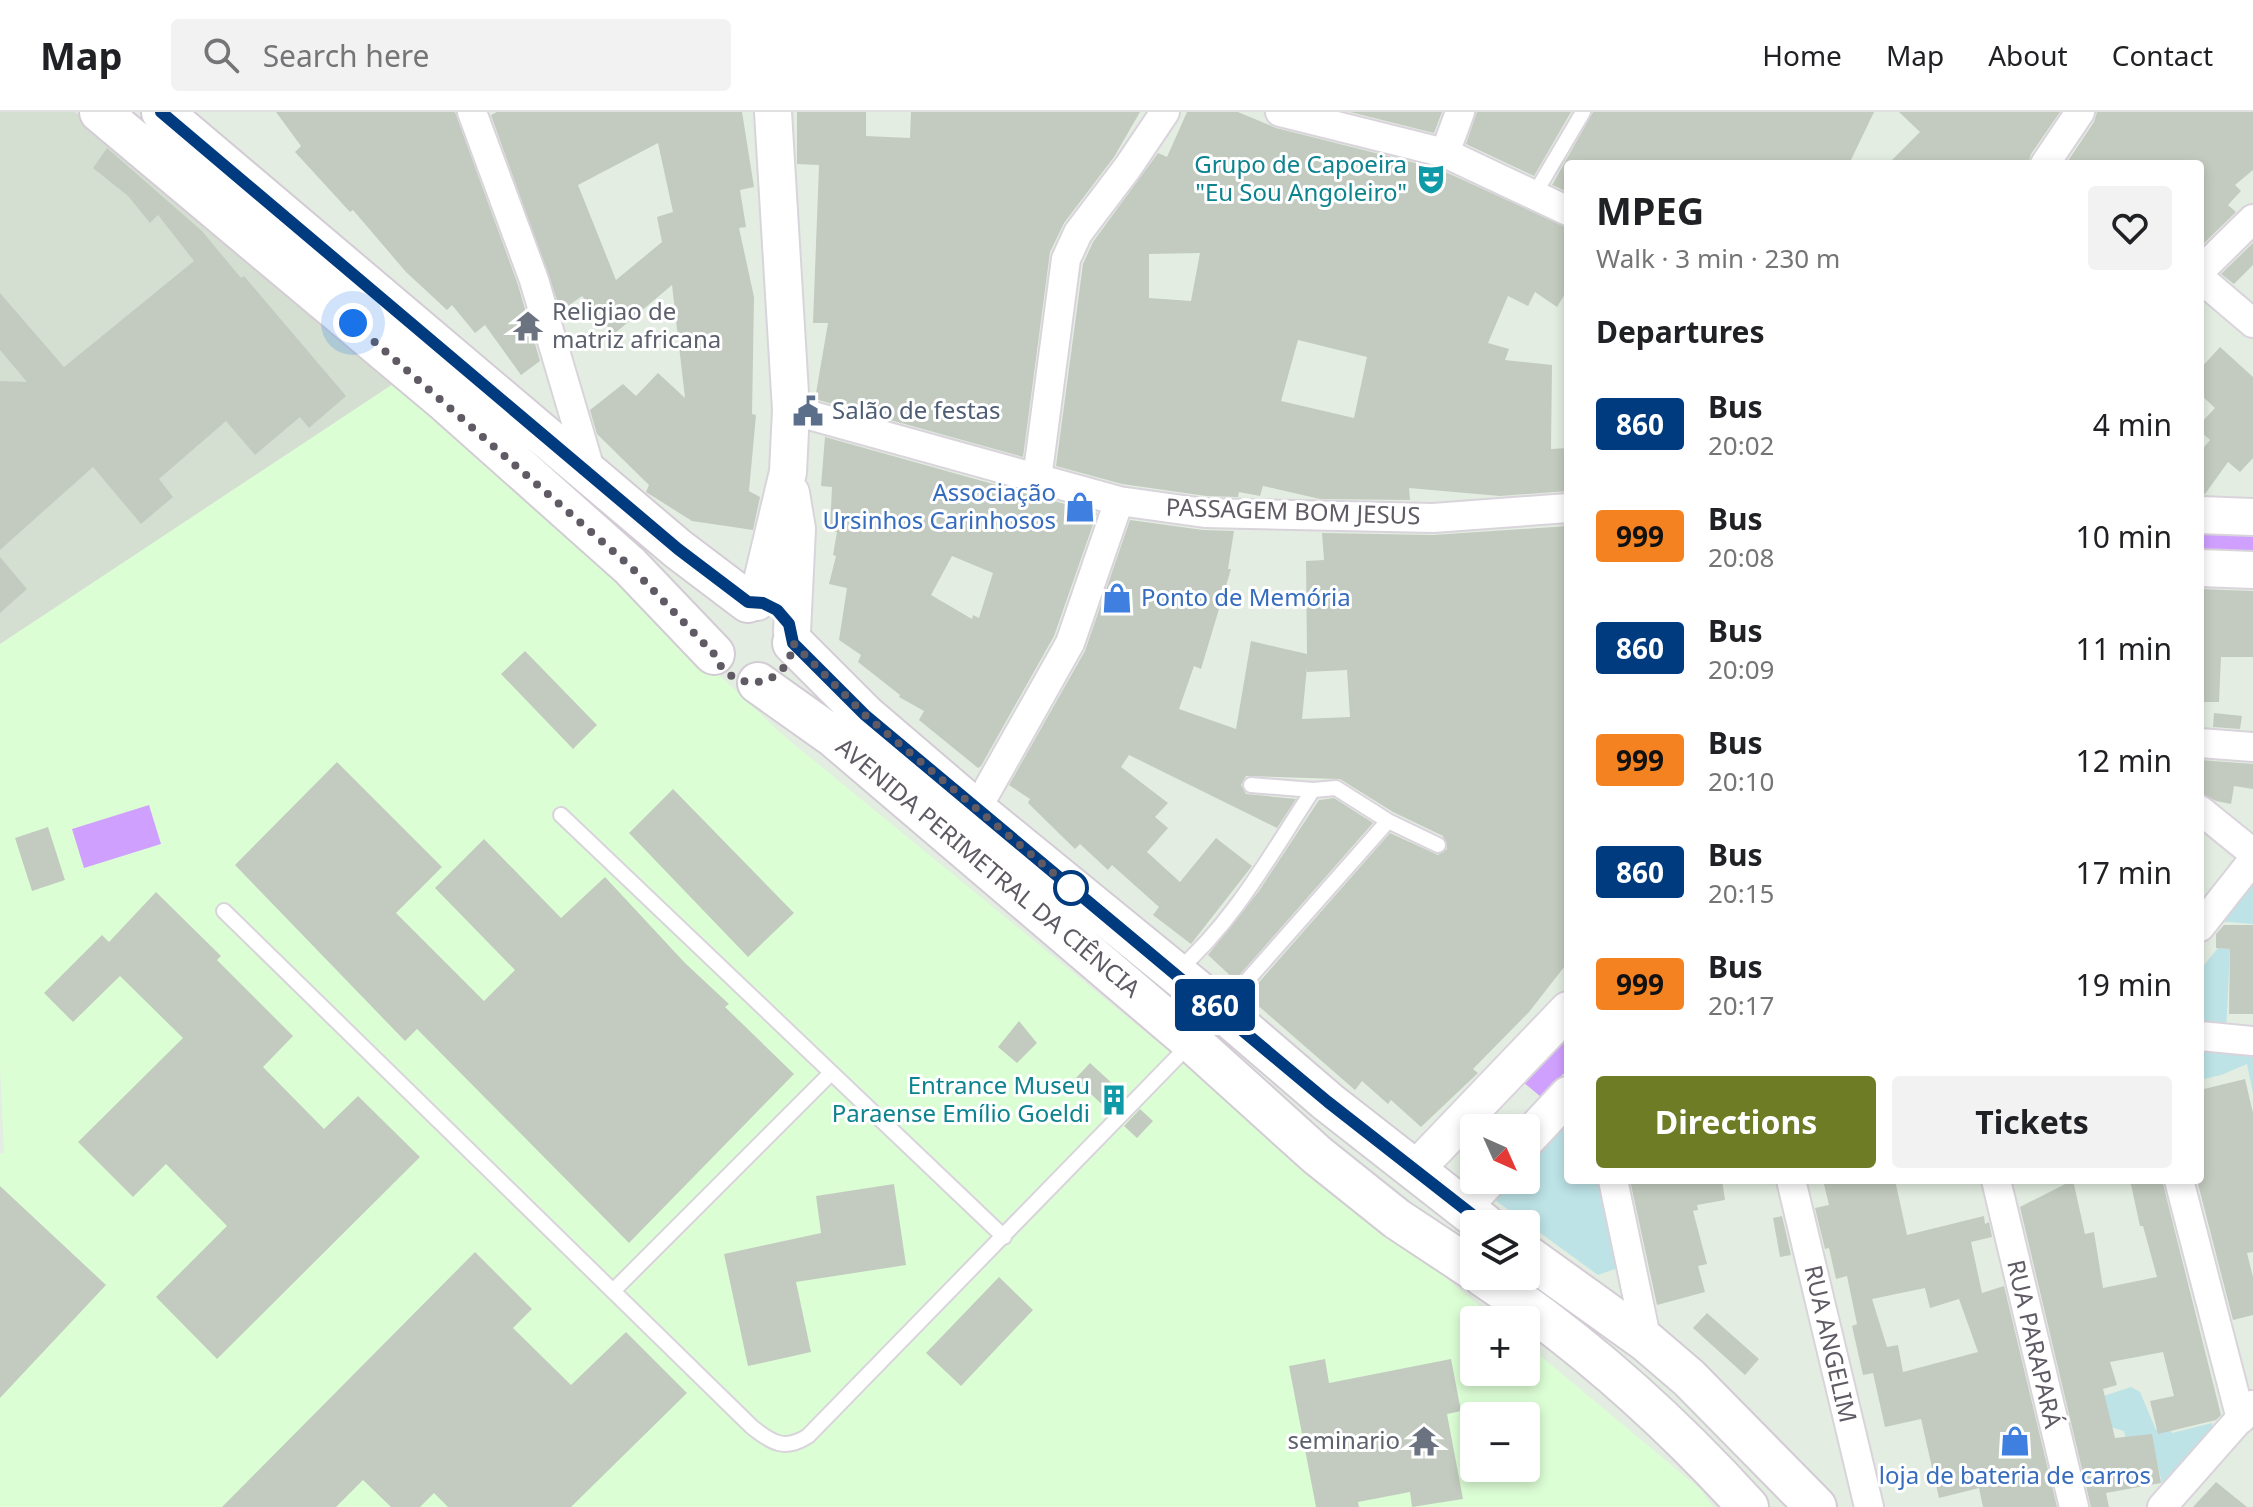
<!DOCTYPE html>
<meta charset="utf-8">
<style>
:root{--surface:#fff;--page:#f2f2f2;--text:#202124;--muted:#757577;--line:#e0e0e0;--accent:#6f7c26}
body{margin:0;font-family:"Noto Sans",sans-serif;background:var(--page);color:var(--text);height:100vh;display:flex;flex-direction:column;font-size:30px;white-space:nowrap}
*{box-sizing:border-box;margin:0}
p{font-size:26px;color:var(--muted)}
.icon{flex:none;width:44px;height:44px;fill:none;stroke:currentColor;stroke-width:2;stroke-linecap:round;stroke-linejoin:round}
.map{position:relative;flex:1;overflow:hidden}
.side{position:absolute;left:1564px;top:48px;width:640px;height:1024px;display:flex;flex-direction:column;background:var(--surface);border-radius:8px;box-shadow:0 4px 12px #0003}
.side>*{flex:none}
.badge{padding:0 16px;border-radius:6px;font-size:28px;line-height:52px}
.needle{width:52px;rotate:135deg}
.controls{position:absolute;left:1460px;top:1002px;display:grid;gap:16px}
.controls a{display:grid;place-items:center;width:80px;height:80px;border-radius:8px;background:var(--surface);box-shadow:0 4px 12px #0003;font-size:40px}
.you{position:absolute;width:40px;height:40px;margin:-20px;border:6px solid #fff;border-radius:50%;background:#1a73e8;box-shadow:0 0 0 12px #1a73e833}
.map>.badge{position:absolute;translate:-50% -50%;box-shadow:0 0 0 4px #fff}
h2{padding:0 32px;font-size:30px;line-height:72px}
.round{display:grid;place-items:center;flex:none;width:84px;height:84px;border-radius:8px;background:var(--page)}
.summary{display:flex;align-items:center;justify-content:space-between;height:136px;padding:0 32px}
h1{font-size:38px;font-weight:700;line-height:60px}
.button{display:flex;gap:16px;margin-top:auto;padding:16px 32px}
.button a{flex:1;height:92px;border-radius:8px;background:var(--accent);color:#fff;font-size:32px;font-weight:700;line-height:92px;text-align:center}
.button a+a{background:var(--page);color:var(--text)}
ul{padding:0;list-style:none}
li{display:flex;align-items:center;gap:24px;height:112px;padding:0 32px}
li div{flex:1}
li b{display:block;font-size:30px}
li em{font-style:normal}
li .badge{min-width:88px;font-weight:700;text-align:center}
header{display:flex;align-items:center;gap:48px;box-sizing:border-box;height:112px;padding:0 40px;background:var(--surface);border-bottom:2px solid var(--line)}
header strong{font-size:38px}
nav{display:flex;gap:44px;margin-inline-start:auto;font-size:28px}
.search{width:560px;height:72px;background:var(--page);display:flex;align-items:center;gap:20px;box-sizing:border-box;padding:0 28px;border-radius:8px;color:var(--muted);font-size:30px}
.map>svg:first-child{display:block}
.commercial{fill:#dcfed5;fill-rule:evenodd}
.education{fill:#d4dfd2}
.green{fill:#bde3e6}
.water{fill:#d0a0ff}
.building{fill:#c3cbc0;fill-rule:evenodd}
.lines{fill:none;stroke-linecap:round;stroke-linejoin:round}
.service-casing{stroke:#d9d4db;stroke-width:18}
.minor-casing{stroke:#d9d4db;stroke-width:32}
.tertiary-casing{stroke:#d9d4db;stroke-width:40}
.secondary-casing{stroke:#d3ccd5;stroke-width:44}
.service{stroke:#fff;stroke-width:14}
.minor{stroke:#fff;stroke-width:28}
.tertiary{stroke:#fff;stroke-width:36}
.secondary{stroke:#fff;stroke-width:40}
.line-casing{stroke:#fff;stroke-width:18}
.line{stroke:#003b80;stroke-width:12}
.walk{stroke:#5f5a63;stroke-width:8;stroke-dasharray:0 14.4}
.stop-dot{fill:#fff;stroke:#003b80;stroke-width:4}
.labels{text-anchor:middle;stroke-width:6;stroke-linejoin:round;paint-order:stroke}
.culture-label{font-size:24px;fill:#0d838f;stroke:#fff;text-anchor:end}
.worship-label{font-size:24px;fill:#5b616d;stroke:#fff;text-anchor:start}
.service-label{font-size:24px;fill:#4e5e75;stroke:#fff;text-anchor:start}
.shop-label{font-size:24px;fill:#366cbe;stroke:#fff;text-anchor:end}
.street-label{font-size:24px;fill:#5f5a63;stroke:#fff}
</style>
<header>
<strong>Map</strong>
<div class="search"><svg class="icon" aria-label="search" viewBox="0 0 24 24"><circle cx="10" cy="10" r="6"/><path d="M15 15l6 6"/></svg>Search here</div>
<nav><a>Home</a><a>Map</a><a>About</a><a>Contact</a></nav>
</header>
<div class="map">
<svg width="2253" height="1395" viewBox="0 0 2253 1395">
<rect width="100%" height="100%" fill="#e3ede1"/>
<path class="commercial" d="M402,266L784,624L1497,1208H1474V1260H1526V1232L1700,1377L1713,1395H0V1042L4,1041L0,953V532ZM1474,1304H1526V1356H1474Z"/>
<path class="education" d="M0,0H75L402,266L0,532Z"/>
<path class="green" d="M2253,760V812L2217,809Z
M2218,836L2230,837L2226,920L2200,915V858Z
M2200,934L2253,935V982L2247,952L2221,963L2200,968Z
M1568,993V1068H1608L1620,1126L1615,1157L1598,1163L1484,1080L1496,1068H1526V1038Z
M2131,1275L2140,1280L2156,1318L2168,1312L2172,1321L2212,1311L2215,1326L2184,1362L2162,1372L2156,1345L2130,1344L2124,1319L2110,1315L2104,1284Z"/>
<path class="water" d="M2200,413L2253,414V440L2200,437Z
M149,693L161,732L84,756L72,717Z
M1568,910V957L1541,985L1517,965Z"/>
<path class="building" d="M276,0H455L518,173L540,249L521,263L485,213L475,221L452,193L447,198L406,160L353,98L350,100L295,40L301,34Z
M497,0H742L754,75L740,78L746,115L739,116L754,185L752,302L756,303L749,379L760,385L753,418L692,409L646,380L649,373L597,322L590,298L623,272L636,284L658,261L685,286L672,173L614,222L582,184L561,199L491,3ZM658,31L673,100L657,105L662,130L616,168L578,73Z
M797,0H866V24L910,26L911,0H1140L1114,45L1064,111L1050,140L1023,345L815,287L828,211H813L819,53L797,52Z
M1187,0H1238L1276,16L1439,57L1568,116V177L1557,195L1535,180L1528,194L1508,184L1488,231L1509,237L1505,248L1552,253L1551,337L1568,336V379L1500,384L1409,376L1410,388L1320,387L1263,374L1260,384L1239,380L1238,385L1206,384L1122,372L1056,354L1083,152L1093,130L1158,41L1167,45ZM1200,141L1191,189L1149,186V142ZM1298,228L1367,245L1354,306L1281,289Z
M1350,0H1442L1434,21Z
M1477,0H1571L1534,64L1466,32Z
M1593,0H1874L1849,52H1568V80L1552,73Z
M1899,0H2060L2031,42L2028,52H1888L1920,20Z
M2097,0H2253V58L2235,73L2241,79L2228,93L2236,100L2200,135V52H2066L2094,10Z
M107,36L202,119L241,166L244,164L346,284L309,316L300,305L255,343L226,309L159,367L173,385L141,412L93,355L0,438V269L27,270L0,238V181L64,255L194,149L158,103L150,111L128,84L93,56Z
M2253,131V153L2234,172L2221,162Z
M2220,235L2253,265V346L2240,360L2228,350L2205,382H2200V340L2210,328L2200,319V312L2215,296L2200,282V257Z
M825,325L1097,401L1054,524L981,654L978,656L919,608L924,599L899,585L900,583L858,550L861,543L839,528L847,476L829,472L836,444L833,443L837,420L830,419L832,375L821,374ZM952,444L993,461L979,506L973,503L972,507L931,483Z
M1130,408L1203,418L1234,419L1228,457H1231L1201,557L1194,554L1179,597L1236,617L1251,529L1307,542L1306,449L1324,448L1322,421L1433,423L1568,414V850L1529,900L1473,957L1478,961L1421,1015L1391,988L1388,992L1362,969L1355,978L1247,884L1390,721L1438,743L1447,737L1443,724L1393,700L1340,667L1246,664L1241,673L1246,682L1296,687L1277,716L1129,643L1121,655L1168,691L1155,705L1168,716L1147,740L1180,770L1216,726L1252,754L1191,832L1153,803L1159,795L1112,753L1108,758L1080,732L1075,737L1028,691L1030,687L1009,673L1085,539ZM1307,555V560L1347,558L1350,605L1302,607Z
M0,445L27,477L0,501Z
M2200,477L2253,479V545H2221L2219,590H2200Z
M525,539L597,613L573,637L501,562Z
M2214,601L2242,604L2240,617L2213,615Z
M2200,648L2253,652V677L2234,674L2231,692L2216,689L2200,681Z
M337,650L442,755L396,801L484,889L515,858L435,776L484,727L561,806L605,765L685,851L729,892L725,895L794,962L629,1131L417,917L405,929L235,753Z
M673,677L794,801L748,845L629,721Z
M1334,686L1373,711L1235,868L1208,843L1259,779L1319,688Z
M48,715L65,768L32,779L15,726Z
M156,780L221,844L217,848L293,924L263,955L324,1017L358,984L420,1045L217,1247L156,1185L227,1114L166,1052L133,1085L78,1030L183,926L120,864L73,910L44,881L102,823L109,830Z
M2224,813H2253V902H2229L2230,837L2216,836V822Z
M1019,909L1037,931L1017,951L998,935Z
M1090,951L1126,984L1110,1000L1075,967Z
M2245,967L2253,1001V1140L2247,1141L2253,1165V1203L2233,1208L2197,1068H2200V978Z
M1140,997L1153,1009L1137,1026L1124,1014Z
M1630,1068H1722L1725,1088L1697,1093L1698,1098L1693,1099L1707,1152L1698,1154L1705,1180L1657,1193Z
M1823,1068H1895L1907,1123L1984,1104L1985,1112L1989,1110L1992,1125L1971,1130L1982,1181L2004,1174L2057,1395H1983L1979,1376L1939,1386L1921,1307L1885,1315L1873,1261L1863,1263L1852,1214L1857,1212L1847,1164L1836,1167L1829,1136L1825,1137L1815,1096L1829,1093ZM1925,1176L1930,1196L1959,1187L1978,1240L1903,1260L1898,1233L1887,1235L1872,1187Z
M2073,1068L2085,1122L2094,1120L2103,1176L2157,1165L2143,1114H2140L2130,1068H2162L2221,1303L2216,1308L2158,1322L2150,1289L2174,1284L2163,1240L2110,1250L2117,1273L2103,1277L2115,1326L2152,1322L2161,1371L2106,1381L2109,1395H2091L2020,1095Z
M894,1072L906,1153L796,1170L811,1240L748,1254L724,1142L821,1121L816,1084Z
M0,1074L106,1173L0,1286Z
M1782,1104L1791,1143L1780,1145L1773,1106Z
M475,1140L532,1197L513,1216L571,1273L626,1220L687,1281L571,1395H448L434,1381L420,1395H391L363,1368L336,1395H222Z
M999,1165L1033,1198L961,1274L926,1241Z
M1707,1201L1759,1247L1745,1263L1693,1216Z
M1325,1247L1329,1271L1451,1247L1461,1299L1447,1302L1463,1387L1412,1395L1410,1380L1358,1390L1359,1395H1316L1289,1254Z
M2216,1370L2247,1395H2193Z"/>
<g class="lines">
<g class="service-casing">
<path id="service" d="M1534,83L1583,0
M1251,673L1313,678L1336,676L1388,709L1438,733
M561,703L1004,1125
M224,799L752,1315C772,1331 785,1339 808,1324L1189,933
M1177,859C1234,810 1272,740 1313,678
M1221,898L1388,709
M613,1179L831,961"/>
</g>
<g class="minor-casing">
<path id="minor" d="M472,0L534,168L592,364
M1280,0L1445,41L1568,99
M1445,41L1460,0
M2045,52L2080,0
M2200,159L2253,107
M2200,166L2253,211
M791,298L1119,389L1205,401L1433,406L1568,396
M1037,367L1066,147L1078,121L1128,55L1165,0
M2200,631L2253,635
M976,698L1070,531L1119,389
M2200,698L2253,741
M2200,815L2253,748
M2200,924L2253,929
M1613,1068L1647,1230
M1791,1068L1869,1395
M1996,1068L2074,1395
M2179,1068L2241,1307
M2162,1395L2252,1293"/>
</g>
<g class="tertiary-casing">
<path id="tertiary" d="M791,381L797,417L792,520
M2200,403L2253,405
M2200,456L2253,458
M757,490L788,360L791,298L773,0
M1526,1028L1568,983
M1414,1059L1568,898
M1462,1096L1488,1068"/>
</g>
<g class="secondary-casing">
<path id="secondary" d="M100,0L447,291L630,454L714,542
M162,0L678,437L748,490
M793,531L865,603L976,698L1221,898L1328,990L1484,1112
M758,571L834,625L1192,930L1317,1043L1397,1107L1474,1158
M1526,1143L1647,1230L1689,1266L1816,1395
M1483,1164C1581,1229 1669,1308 1748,1395"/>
</g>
<use href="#service" class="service"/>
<use href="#minor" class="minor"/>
<use href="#tertiary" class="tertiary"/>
<use href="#secondary" class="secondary"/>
</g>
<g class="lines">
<g class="line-casing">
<path id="line" d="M161,0L678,437L748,490L763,491L777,498L789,512L793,531L865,603L1328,990L1484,1112"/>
</g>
<use href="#line" class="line"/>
<path class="walk" d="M353,211L630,454L714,542C731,585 789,577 793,531L865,603L1071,776"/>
</g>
<defs>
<g id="theatre-bare" transform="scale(2.4)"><path d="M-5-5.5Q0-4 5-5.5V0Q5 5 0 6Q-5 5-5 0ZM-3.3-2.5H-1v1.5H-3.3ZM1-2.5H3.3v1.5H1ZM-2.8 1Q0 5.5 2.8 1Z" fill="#0f9aa8" stroke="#fff" stroke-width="2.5" paint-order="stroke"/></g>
<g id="temple-bare" transform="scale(2.4)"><path d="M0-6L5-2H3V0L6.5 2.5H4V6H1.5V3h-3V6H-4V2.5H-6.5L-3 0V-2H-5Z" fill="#6b7280" stroke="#fff" stroke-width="2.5" paint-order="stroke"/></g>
<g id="civic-bare" transform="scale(2.4)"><path d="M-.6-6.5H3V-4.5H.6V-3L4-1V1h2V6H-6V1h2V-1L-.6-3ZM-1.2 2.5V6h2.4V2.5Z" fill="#5c6f8a" stroke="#fff" stroke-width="2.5" paint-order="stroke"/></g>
<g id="shop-bare" transform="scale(2.4)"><path d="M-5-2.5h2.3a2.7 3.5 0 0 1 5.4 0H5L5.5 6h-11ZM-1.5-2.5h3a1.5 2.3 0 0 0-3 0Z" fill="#3f7fe0" stroke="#fff" stroke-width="2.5" paint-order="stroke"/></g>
<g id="building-bare" transform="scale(2.4)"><path d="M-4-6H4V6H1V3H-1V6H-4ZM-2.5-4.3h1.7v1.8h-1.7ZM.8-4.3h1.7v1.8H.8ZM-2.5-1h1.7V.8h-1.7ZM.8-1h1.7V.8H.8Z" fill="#0f9aa8" stroke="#fff" stroke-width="2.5" paint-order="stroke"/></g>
</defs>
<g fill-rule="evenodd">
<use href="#theatre-bare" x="1431" y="67"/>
<use href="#temple-bare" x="528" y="214"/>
<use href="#civic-bare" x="808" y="299"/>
<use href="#shop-bare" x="1080" y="395"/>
<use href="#shop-bare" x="1117" y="486"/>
<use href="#building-bare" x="1114" y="988"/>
<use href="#temple-bare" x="1424" y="1329"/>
<use href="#shop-bare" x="2015" y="1329"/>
</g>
<circle class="stop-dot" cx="1071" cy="776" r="16"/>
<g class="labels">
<g class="culture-label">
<text x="1407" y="61">Grupo de Capoeira<tspan x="1407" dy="28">"Eu Sou Angoleiro"</tspan></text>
<text x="1090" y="982">Entrance Museu<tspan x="1090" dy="28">Paraense Emílio Goeldi</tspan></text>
</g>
<g class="worship-label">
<text x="552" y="208">Religiao de<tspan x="552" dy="28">matriz africana</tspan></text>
<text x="1400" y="1337" text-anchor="end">seminario</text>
</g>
<g class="service-label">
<text x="832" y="307">Salão de festas</text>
</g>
<g class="shop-label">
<text x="1056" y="389">Associação<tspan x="1056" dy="28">Ursinhos Carinhosos</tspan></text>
<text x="1141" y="494" text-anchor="start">Ponto de Memória</text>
<text x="2015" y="1372" text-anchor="middle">loja de bateria de carros</text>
</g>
<g class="street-label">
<text transform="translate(1293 400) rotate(2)" y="8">PASSAGEM BOM JESUS</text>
<text transform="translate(988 756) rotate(40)" y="8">AVENIDA PERIMETRAL DA CIÊNCIA</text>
<text transform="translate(1830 1232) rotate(77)" y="8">RUA ANGELIM</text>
<text transform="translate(2034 1232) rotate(77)" y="8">RUA PARAPARÁ</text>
</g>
</g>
</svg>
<div class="controls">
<a><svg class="needle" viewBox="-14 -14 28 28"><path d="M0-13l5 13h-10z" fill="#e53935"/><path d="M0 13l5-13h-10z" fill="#757577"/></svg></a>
<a><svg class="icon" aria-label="layers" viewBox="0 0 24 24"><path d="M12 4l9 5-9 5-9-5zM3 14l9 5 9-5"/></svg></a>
<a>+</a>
<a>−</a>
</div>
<div class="you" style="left:353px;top:211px"></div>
<b class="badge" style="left:1215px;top:893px;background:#003b80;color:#fff">860</b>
<section class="side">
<div class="summary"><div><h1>MPEG</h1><p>Walk · 3 min · 230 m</p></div><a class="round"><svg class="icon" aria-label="heart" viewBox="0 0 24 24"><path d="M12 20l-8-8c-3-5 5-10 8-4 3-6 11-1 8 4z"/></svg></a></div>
<h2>Departures</h2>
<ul>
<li><span class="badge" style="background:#003b80;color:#fff">860</span><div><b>Bus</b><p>20:02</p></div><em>4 min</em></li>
<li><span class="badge" style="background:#f58220;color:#111">999</span><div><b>Bus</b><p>20:08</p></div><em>10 min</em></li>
<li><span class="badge" style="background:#003b80;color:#fff">860</span><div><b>Bus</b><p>20:09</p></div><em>11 min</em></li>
<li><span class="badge" style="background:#f58220;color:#111">999</span><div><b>Bus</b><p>20:10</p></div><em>12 min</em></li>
<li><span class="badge" style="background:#003b80;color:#fff">860</span><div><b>Bus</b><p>20:15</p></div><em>17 min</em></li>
<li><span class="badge" style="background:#f58220;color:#111">999</span><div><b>Bus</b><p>20:17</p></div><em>19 min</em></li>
</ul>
<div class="button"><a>Directions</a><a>Tickets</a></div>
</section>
</div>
